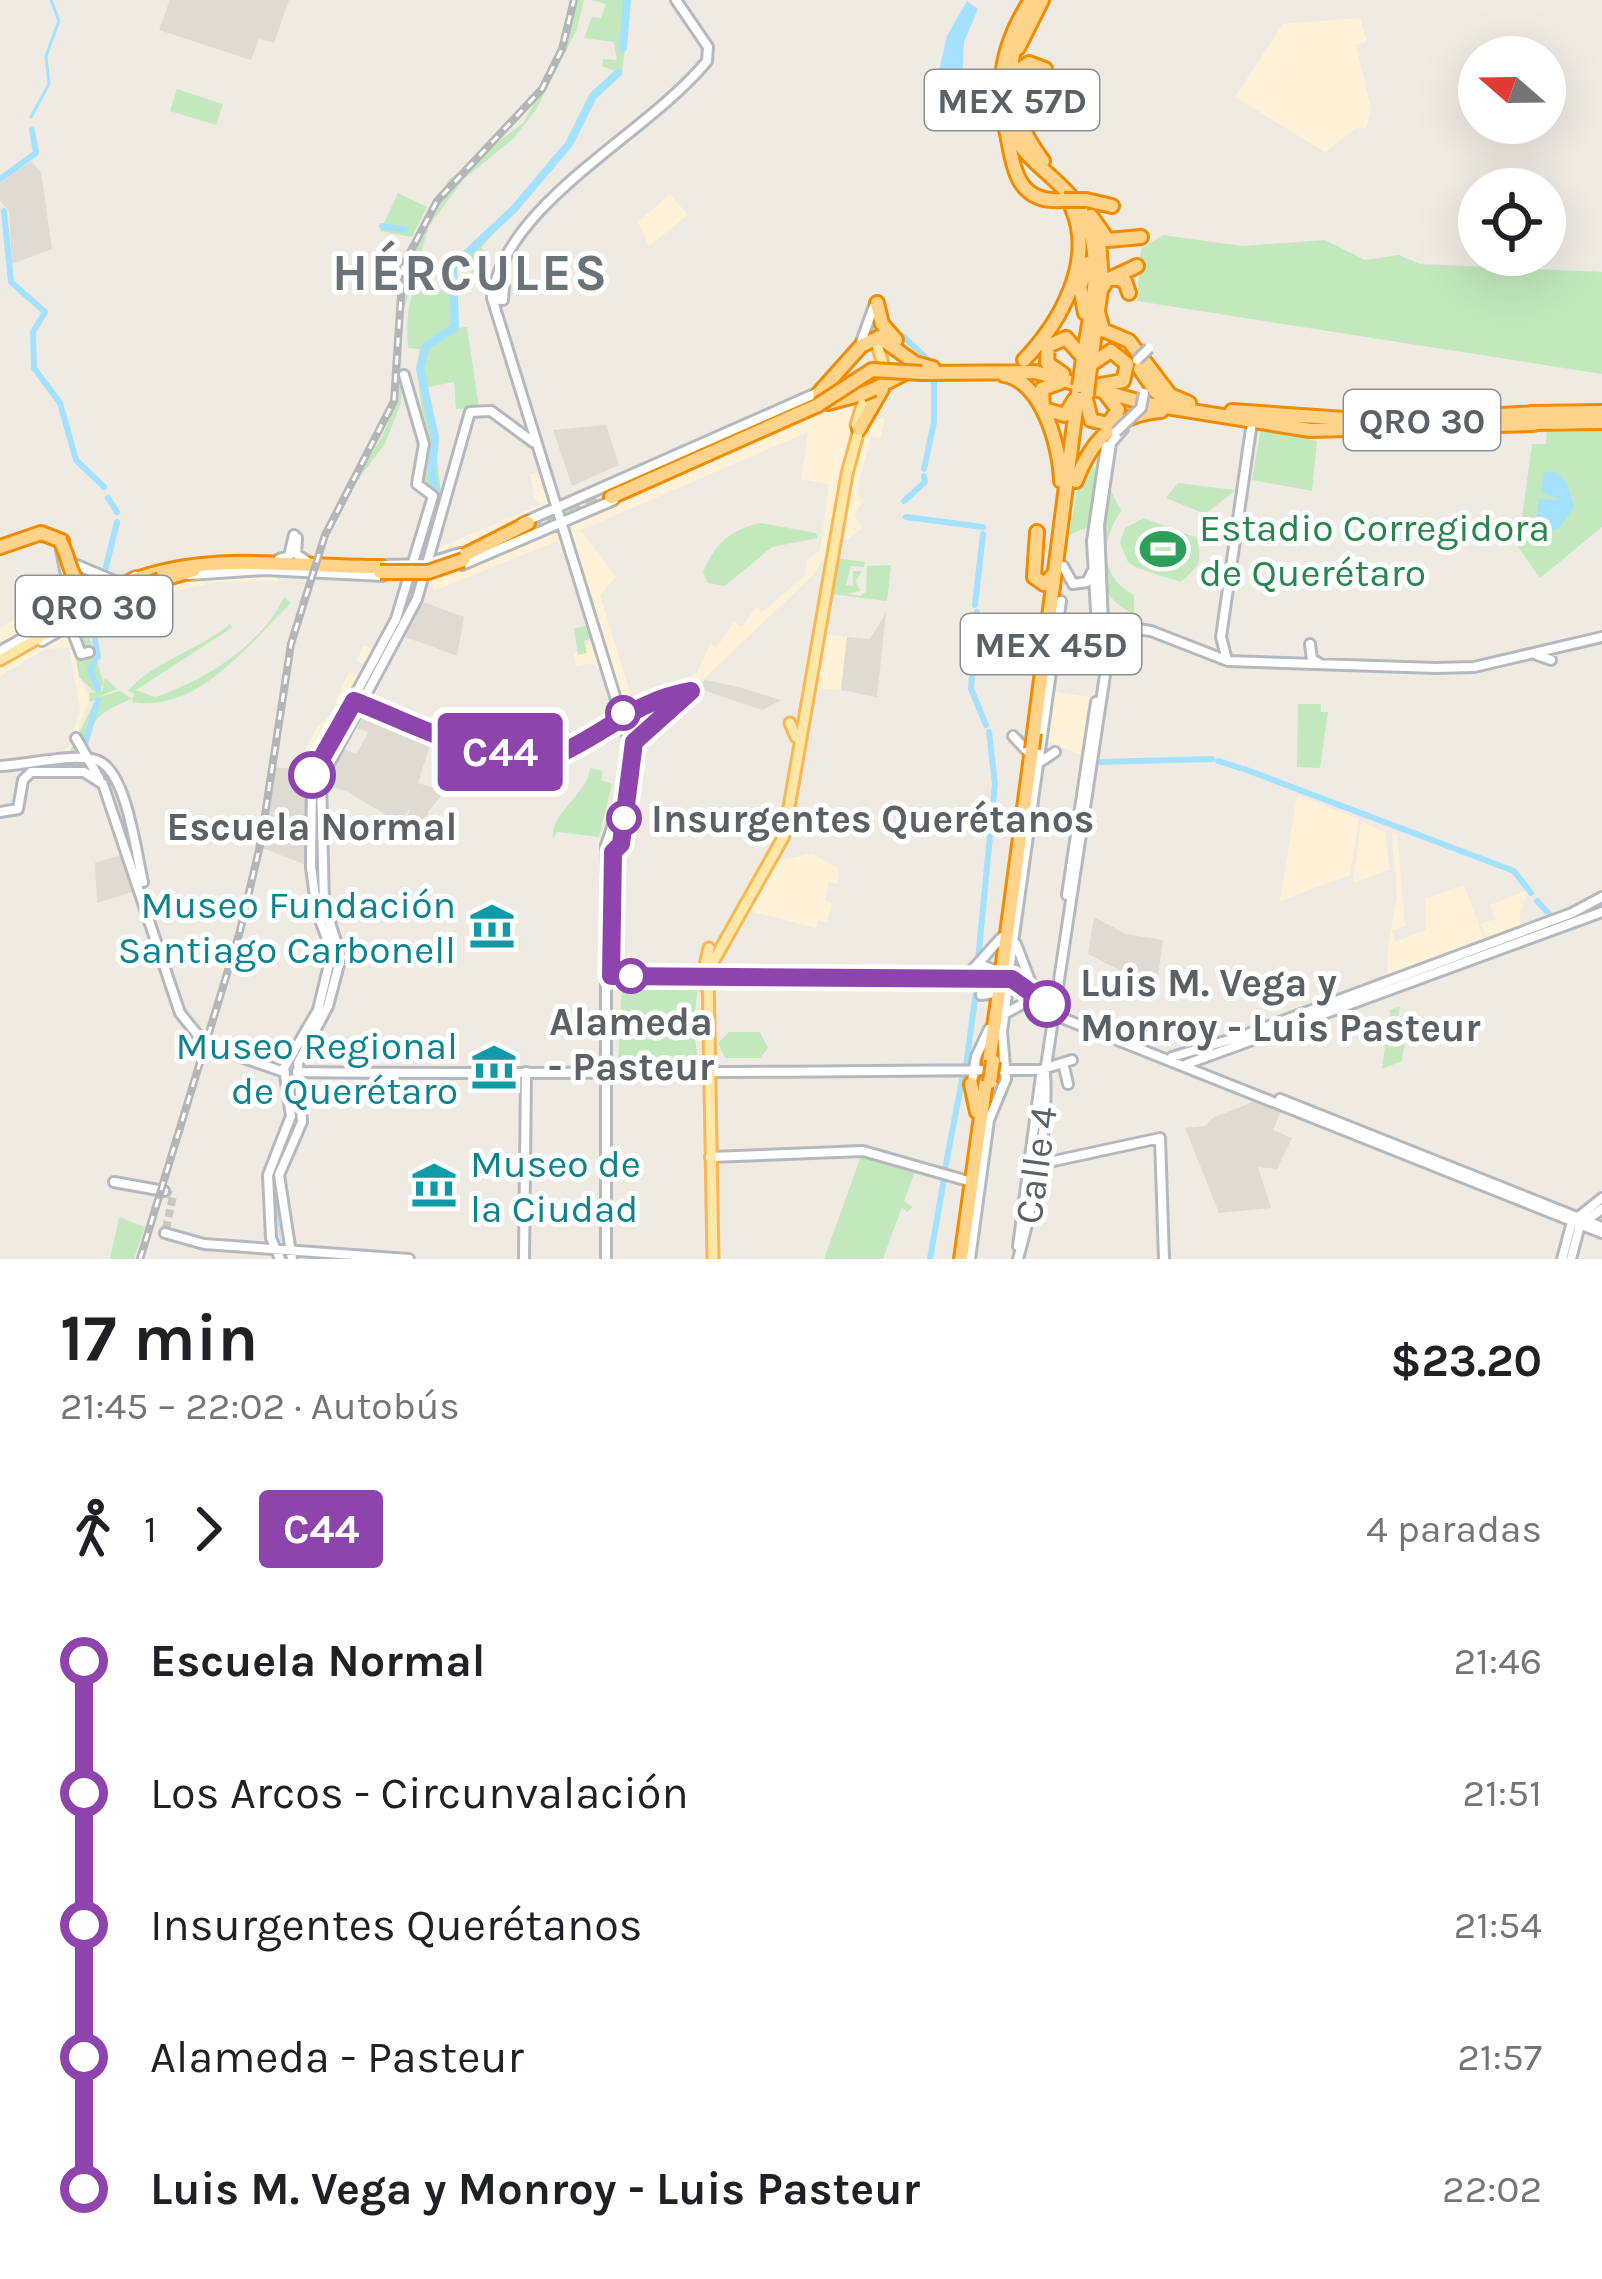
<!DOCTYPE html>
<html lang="es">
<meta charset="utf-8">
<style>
:root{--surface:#fff;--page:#f2f2f2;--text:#202124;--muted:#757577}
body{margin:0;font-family:Karla,sans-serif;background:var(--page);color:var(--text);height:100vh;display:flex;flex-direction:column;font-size:45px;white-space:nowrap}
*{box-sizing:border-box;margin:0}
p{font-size:39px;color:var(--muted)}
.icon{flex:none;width:66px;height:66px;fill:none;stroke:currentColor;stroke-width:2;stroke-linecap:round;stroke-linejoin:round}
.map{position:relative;height:1259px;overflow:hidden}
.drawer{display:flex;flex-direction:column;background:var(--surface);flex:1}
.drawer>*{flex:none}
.badge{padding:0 24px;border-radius:9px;font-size:42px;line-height:78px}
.needle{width:78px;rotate:290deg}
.buttons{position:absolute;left:1458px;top:36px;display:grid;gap:24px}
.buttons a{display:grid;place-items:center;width:108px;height:108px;border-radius:50%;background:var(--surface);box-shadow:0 12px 48px #0002;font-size:60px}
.map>.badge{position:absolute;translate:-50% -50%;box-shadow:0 0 0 6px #fff}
.legs{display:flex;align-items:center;gap:18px;height:132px;padding:0 60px;font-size:39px}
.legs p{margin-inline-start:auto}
.headline{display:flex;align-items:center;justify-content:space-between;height:204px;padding:0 60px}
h1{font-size:66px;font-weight:700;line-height:90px}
ul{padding:0 60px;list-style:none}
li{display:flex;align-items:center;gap:42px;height:132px;font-size:45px}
li i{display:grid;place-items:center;width:18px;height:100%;margin:0 15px;background:currentColor}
li i::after{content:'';width:30px;height:30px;margin:-15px;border:9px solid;border-radius:50%;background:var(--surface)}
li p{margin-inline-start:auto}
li:first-child i{background:linear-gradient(#0000 50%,currentColor 0)}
li:last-child i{background:linear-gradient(currentColor 50%,#0000 0)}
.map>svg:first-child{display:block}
.commercial{fill:#fff2d8;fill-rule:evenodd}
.education{fill:#dfdad2}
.green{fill:#c3e8be}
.water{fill:#a3e1ff}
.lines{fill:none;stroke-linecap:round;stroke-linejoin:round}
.stream{stroke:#a3e1ff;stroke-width:3}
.canal{stroke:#a3e1ff;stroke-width:6}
.river{stroke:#a3e1ff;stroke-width:8}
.secondary-tunnel{stroke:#cac8c4;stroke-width:8;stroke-dasharray:8 4;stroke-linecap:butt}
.highway-tunnel{stroke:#cac8c4;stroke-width:12;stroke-dasharray:12 6;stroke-linecap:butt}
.secondary-casing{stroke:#b5b9be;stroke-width:14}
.primary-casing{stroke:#f8b753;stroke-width:15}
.highway-casing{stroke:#f28b00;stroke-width:18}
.secondary{stroke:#fff;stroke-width:8}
.primary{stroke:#ffe7a8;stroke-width:9}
.highway{stroke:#ffd48a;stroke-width:12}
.rail-casing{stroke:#b4b5b6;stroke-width:8}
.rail{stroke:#fff;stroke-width:3;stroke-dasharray:9;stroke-linecap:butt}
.secondary-bridge-casing{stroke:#b5b9be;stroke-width:14;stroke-linecap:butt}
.highway-bridge-casing{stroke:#f28b00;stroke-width:18;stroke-linecap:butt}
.secondary-bridge{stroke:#fff;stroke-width:8}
.highway-bridge{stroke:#ffd48a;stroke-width:12}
.line-1-casing{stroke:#fff;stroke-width:27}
.line-1{stroke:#8e44ad;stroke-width:18}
.stop-1-dot{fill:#fff;stroke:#8e44ad;stroke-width:6}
.labels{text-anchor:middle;stroke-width:10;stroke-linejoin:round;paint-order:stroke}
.shield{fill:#fff;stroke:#8c9093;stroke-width:3}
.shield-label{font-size:36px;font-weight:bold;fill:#5b6165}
.leisure-label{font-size:39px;fill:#27864d;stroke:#fff;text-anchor:start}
.stop-label{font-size:39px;font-weight:bold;fill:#5b6165;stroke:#fff;text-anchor:start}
.culture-label{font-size:39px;fill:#0d838f;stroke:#fff;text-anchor:end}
.street-label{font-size:39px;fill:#5b6165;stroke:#fff}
.district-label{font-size:51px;font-weight:bold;letter-spacing:3px;fill:#6c7377;stroke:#fff}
</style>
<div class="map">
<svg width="1602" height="1259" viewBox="0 0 1602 1259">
<rect width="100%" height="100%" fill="#efebe3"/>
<path class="commercial" d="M1360,18L1367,42L1356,45L1371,109L1366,129L1358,127L1325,152L1235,97L1283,24Z
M670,194L688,215L649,246L638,222Z
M847,400L858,408L857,423L827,554L813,575L691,691L625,712L564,523L799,416ZM808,432L801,479L829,484L820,550L807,559L805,575L761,613L757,606L742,627L734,622L717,647L710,644L697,673L632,699L600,595L616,577L581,530Z
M867,419H885L880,438L871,436L859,483L858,495L864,500L854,515L862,528L846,540L840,539L851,473Z
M541,471L551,507L436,559L434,550L541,504L534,497L530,474Z
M560,525L566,545L561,547L557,541L434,591L431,575Z
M273,572L279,581L214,582L110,607L116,598L188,575Z
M56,585L66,589L63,611L0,648V628L60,593Z
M58,632H66L77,646L79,676L89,698L72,752L68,758L0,766V758L61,755L70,744L80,708L69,647L45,649L0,676V665Z
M823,634L847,637L841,690L814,688Z
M595,637L621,714L553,757L503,752L504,742L544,749L565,744L612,711L600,671L592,663L576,667L574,655Z
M363,645L377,651L343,719L317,756L305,750L318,726L340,708L335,703L349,672L358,675L363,664L357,661Z
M394,650L375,697L436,729L483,744L481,751L435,737L366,703Z
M1051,691L1095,698L1085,757L1045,740Z
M1297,795L1359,819L1350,875L1280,901Z
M1361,821L1385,832L1390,869L1353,883Z
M1392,832L1397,834L1405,926L1392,931L1395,942L1426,930L1425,899L1464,885L1485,942L1387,977L1388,945L1397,897Z
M813,854L838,868V884L829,882L825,900L832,903L827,922L818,920L816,928L745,910L778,860Z
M1528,890L1520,914L1521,931L1488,942L1481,924L1495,919L1490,905Z"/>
<path class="education" d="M170,0H289L274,43L259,39L251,60L159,30Z
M31,161L41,172L52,249L12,264L9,211L0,201V183Z
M606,425L619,465L572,486L553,430Z
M418,600L464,617L457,656L400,635Z
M886,613L877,697L841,690L847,637L870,639Z
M705,680L739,687L781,700L762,710L697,688Z
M366,703L433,736L418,783L445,791L428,812L424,833L403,830L410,808L399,823L348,792L323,784L339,747L356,754L364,740L368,732L354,727Z
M304,752L316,758L309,866L262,848L275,768H295Z
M126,853L138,890L97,903L95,863Z
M1094,917L1126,934L1163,940L1158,975L1119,970L1088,954Z
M1261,1099L1282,1109L1273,1130L1292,1138L1277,1169L1258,1167L1271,1208L1219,1213L1185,1128L1205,1126L1214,1117Z"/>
<path class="green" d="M577,0H584L577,29L536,110L513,139L464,179L429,226L402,316L401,403L385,444L349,491L383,435L397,398L398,293L415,240L448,180L523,123L565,49Z
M591,0H631L622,72L595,96L570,145L481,248L491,254L481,275L454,267L458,328L467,327L479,408L456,409L454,382L428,387L442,500L431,539L423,540L434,503L423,488C433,436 414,399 419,349L408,348C406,323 407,304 417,284L449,292L455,258L484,239L565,146L590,96L615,71L602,66L603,59L617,60L614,42L584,38L592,17L601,18L606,4Z
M177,89L223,104L216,125L170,111Z
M398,193L427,207L412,237L380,231Z
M1163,235L1242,246L1325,240L1365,260L1399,255L1420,264L1602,272V374L1137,301L1141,249Z
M520,396L558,506L574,503L578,516L563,522L634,751L617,833L619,843L612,851L608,896L609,1259H607L608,843L632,769V746L596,637L584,641L587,653L578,655L574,629L587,625Z
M1602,424V527L1540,578L1518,547L1532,444H1546L1547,425Z
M1261,428L1317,441L1312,491L1252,480Z
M1092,462L1099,478L1091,526L1069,535L1079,480Z
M1107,483L1121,511C1101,541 1098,575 1134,595V613C1082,595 1101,526 1107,483Z
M1178,483L1235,490H1236L1205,514L1166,498Z
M1144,518L1197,538C1202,566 1200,564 1181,582L1137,568L1128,562L1120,543L1125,528Z
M760,523L816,533L818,538L772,547L725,586L708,583L703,573C714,544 730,530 760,523Z
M836,558L865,562L864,567L851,566L846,585L853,586V571H862L856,581L860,591L847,594L860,596L866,592L867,566L891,565L887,601L831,594Z
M284,597L291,603C249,644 197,714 132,702L134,693L128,691C149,664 199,650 230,624L233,627L136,690L155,697C202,682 262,645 284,597Z
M83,617L104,684L94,692L79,677L72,636L58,632Z
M105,678L117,689L98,697L120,691L132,699C106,709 81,722 88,755L116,780L113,785L82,770H43L42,765L87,762L65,761L96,699L90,702L89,693L102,691Z
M1298,704H1321V712H1328L1320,768L1297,767Z
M590,768L603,771L601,780L612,784L599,837L557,832L553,839C549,813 589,793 590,768Z
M622,984L698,988L693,1025L699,1066L622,1067L618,1062Z
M1400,1006L1398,1020L1408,1022L1402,1061L1382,1069L1390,1010Z
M729,1032H760L768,1048L760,1058H725L718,1043Z
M862,1153L915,1171L904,1201L913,1207L907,1212L902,1207L883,1259H824Z
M119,1217L145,1227L134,1259H110Z"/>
<path class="water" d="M967,1L978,9L964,42L961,104L930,108L947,36Z
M1554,471L1566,482L1574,507L1559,528L1534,535L1539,499L1563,500L1541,492L1544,473Z
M410,580H415L412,602L318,778L323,904L339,951L326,1005L293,1063L298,1118L274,1179L283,1259L271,1175L294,1121L287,1072L319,1010L334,950L320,914L313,872V779L396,622Z"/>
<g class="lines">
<path class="stream" d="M31,117L49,84L46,56L59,21L51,0"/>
<path class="canal" d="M0,179L36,153L32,130
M4,211L11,282L45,312L33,332L34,368L60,403L76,460L104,487
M382,226L405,230
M903,336L931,363
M924,469L934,422V381
M108,498L117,512
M904,501L925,482L924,476
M906,517L983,527
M104,575L117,522
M102,589L103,582
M975,605L983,534
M977,612L971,689L986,725
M94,634L98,657
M95,661L90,670L98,689
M1010,734L1021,737
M84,748L98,700
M1218,761L1240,768
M1100,762L1212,759
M42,768H81L85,761
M1244,769L1514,871L1531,893
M1537,901L1553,918
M1479,952L1487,950
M978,960L995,784L989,732
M1432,970L1461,959
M966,1066L977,984
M945,1169L962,1080
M930,1259L945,1173"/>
<path class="river" d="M623,48L627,0
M417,556L438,504L432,473L435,437L420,369L426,346L455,327L453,266L514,209L569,144L593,96L618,73"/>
<path class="secondary-tunnel" d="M164,1191L173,1196L165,1233"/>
<path class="highway-tunnel" d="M551,514L611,490
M531,530L564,519"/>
<g class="secondary-casing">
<path id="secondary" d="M496,299L503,300L504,287
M861,342L874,306
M522,523L821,391
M297,538L296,554L307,561
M61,550L68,585L61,615
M279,559L289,556L294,535
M72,563L117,582
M381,565L425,564L460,553
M462,565L614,500
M1063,566L1073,584L1087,582L1092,572
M189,575L265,570L383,576
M1102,624L1151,631L1228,661L1436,668L1474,667L1602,637
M70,625L81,654L89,652
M88,627L99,629L103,621L99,613H90
M1097,628L1092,541L1106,446
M42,641L70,625
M1310,644L1312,659L1320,664
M0,651L135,576
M1537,655L1551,660
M1227,660L1221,637L1252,422
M1013,736L1027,751
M76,738L99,778
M1040,762L1055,752
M0,766C27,765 70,753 96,760C127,769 136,854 143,882
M0,812L18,809L23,780L31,772H84L103,784L180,1013L205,1044
M613,852L621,844L620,828
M1067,895L1096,702
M1016,944L1036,996
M607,977L1013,982L1057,1016L1602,1233
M1008,978L1061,601
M964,979L1002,937
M987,979L981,974L984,966L998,971
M985,982L981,995L995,993
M1004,1014L1032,999
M209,1046L284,1072
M1172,1057L1242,1036L1572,913L1602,897
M1187,1064L1602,912
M1064,1067L1068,1084
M297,1072C545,1075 792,1071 1040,1070L1072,1060
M971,1088L976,1057L989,1029
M1280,1099L1602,1227
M710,1157L863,1151L968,1181
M1036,1159L1049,1162L1160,1138L1164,1259
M114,1182L164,1191
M165,1233L204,1244L409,1259
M1018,1246L1041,1076
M280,1259L271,1238L268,1175L291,1116L284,1068L318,1010L332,952L317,912L311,867L312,775L396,619L433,496L417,484L424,444L404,375
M292,1259L279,1175L302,1122L298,1063L328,1006L341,957L324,904L321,779L417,599L470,412L491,411L533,442
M524,1259L526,1072
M606,1259V845L631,772V748L492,298C505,202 647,135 707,61L708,47L676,0
M970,1259L989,1120L1006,1079L1002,1032L1008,986
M1018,1259C1033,1205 1049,1129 1045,1073L1105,675L1099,525L1111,443L1123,429
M1562,1259L1572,1222L1602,1198
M1571,1259L1580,1225L1602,1209"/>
</g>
<g class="primary-casing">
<path id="primary" d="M877,345L886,373
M856,425L867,390
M0,660L110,597
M790,723L796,737
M701,984L709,948
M713,1259L708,971L784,836L847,474L860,426"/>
</g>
<g class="highway-casing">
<path id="highway" d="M1031,0C997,52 986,115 1035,162C1056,182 1078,197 1088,226C1105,270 1086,329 1081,374
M1017,40C1002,84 1016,125 1043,161
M1018,48L1042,0
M1013,74L1029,63L1045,69
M1006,129C1014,167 1015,204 1064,200
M1086,200L1112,206
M1091,216L1108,240L1141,237
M1113,278L1125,281L1129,293
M1101,290L1107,280L1137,266
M877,303L882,324L896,340
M1098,312L1103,330L1129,341L1170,395L1189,403
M1085,313L1080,287L1088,263
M1024,360C1061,322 1095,260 1072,208
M1093,363L1111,351L1127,364L1123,381L1100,385
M1140,369L1156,392L1171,402
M922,373L1035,372L1148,404L1310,430L1534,424
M1063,374L1047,363L1048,346L1066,338L1080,354
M1004,375C1043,382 1060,447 1061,481
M1089,376L1102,282L1099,240
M1061,382L1042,389L1043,409L1065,415L1075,399
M874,389L905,373
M819,393L861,346L879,337L915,363L933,368
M1086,399L1091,420L1108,424L1118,410L1106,394
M828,403L862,394
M1232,411L1373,421
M1531,413L1602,412
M1421,416L1447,409L1472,412
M1363,417L1421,416
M1417,420L1536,413
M1529,423L1602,422
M859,429L882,389
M1076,481C1091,440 1117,414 1161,411
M611,497L818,405
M1037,532L1034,577L1044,584L1055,573
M0,547L41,533L62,541
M461,557L528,523
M160,580L194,570
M131,581C213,550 295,568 381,567
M1034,733L1079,386
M1001,978L1032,749
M989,1062L1000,986
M971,1084L977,1112
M961,1259L986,1081"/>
</g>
<use href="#secondary" class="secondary"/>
<use href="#primary" class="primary"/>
<use href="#highway" class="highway"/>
<g class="rail-casing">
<path id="rail" d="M140,1259L240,931L261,841L291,644L325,535L394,401L403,266L437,201L542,89L562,49L574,0"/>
</g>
<use href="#rail" class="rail"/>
<g class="secondary-bridge-casing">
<path id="secondary-bridge" d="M1137,360L1149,348
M1116,432L1141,408L1144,393
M1008,986V978
M205,1044L209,1046"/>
</g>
<g class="highway-bridge-casing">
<path id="highway-bridge" d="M1064,200H1086
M1079,386L1081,374
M862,394L874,389
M1087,394L1089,376
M818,405L872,370L922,373
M1454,416V425
M60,541C67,552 68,565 74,576C94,611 132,590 160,580
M380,572H428L463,560
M1032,749L1034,733
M1000,986L1001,978
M990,1082L993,1061"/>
</g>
<use href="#secondary-bridge" class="secondary-bridge"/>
<use href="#highway-bridge" class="highway-bridge"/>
</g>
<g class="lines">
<g class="line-1-casing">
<path id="line-1" d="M312,775L354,701C399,717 509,776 557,755C605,734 636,700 691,691L634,742L621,844L613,852L611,976L1012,979L1047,1004"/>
</g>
<use href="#line-1" class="line-1"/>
</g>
<defs>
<g id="stadium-bare" transform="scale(3.6)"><path d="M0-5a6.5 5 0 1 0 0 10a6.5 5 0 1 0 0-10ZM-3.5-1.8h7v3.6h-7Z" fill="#2e9e5b" stroke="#fff" stroke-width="2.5" paint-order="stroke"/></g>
<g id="museum-bare" transform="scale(3.6)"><path d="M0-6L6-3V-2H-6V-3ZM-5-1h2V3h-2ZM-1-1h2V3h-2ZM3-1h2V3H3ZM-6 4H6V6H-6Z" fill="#0f9aa8" stroke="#fff" stroke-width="2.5" paint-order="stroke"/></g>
</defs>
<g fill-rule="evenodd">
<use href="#stadium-bare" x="1163" y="549"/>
<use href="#museum-bare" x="492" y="926"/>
<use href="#museum-bare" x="494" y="1067"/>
<use href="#museum-bare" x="434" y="1185"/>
</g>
<g class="stop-1-dot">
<circle cx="623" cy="713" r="15"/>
<circle cx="312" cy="775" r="21"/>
<circle cx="624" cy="818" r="15"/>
<circle cx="631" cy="976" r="15"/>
<circle cx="1047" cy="1004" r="21"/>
</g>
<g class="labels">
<g class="shield">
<rect x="925" y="70" width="174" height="60" rx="9"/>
<rect x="1344" y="390" width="156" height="60" rx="9"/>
<rect x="16" y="576" width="156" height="60" rx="9"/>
<rect x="961" y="614" width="180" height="60" rx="9"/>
</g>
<g class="shield-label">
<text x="1012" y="113">MEX 57D</text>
<text x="1422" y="433">QRO 30</text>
<text x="94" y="619">QRO 30</text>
<text x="1051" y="657">MEX 45D</text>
</g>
<g class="leisure-label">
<text x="1199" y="541">Estadio Corregidora<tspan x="1199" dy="45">de Querétaro</tspan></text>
</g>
<g class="stop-label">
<text x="651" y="832">Insurgentes Querétanos</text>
<text x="312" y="840" text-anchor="middle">Escuela Normal</text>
<text x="1080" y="996">Luis M. Vega y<tspan x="1080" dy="45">Monroy - Luis Pasteur</tspan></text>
<text x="631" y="1035" text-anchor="middle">Alameda<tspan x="631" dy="45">- Pasteur</tspan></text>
</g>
<g class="culture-label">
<text x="456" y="918">Museo Fundación<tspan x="456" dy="45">Santiago Carbonell</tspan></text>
<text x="458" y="1059">Museo Regional<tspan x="458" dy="45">de Querétaro</tspan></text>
<text x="470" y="1177" text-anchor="start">Museo de<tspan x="470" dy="45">la Ciudad</tspan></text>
</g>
<g class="street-label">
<text transform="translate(1035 1165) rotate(-82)" y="14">Calle 4</text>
</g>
<g class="district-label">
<text x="471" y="290">HÉRCULES</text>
</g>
</g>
</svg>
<div class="buttons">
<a><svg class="needle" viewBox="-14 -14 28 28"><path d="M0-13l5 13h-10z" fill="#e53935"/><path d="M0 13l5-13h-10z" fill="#757577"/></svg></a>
<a><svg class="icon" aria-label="locate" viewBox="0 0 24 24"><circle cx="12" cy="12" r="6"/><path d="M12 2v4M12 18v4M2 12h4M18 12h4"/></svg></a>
</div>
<b class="badge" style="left:500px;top:752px;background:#8e44ad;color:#fff">C44</b>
</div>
<section class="drawer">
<div class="headline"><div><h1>17 min</h1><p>21:45 – 22:02 · Autobús</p></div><b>$23.20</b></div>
<div class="legs"><svg class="icon" aria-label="walk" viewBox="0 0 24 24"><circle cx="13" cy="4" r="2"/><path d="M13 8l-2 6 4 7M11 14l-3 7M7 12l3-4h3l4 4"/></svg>1<svg class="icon" aria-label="forward" viewBox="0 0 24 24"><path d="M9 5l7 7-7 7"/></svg><b class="badge" style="background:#8e44ad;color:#fff">C44</b><p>4 paradas</p></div>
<ul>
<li><i style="color:#8e44ad"></i><b>Escuela Normal</b><p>21:46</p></li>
<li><i style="color:#8e44ad"></i><span>Los Arcos - Circunvalación</span><p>21:51</p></li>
<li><i style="color:#8e44ad"></i><span>Insurgentes Querétanos</span><p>21:54</p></li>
<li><i style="color:#8e44ad"></i><span>Alameda - Pasteur</span><p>21:57</p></li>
<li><i style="color:#8e44ad"></i><b>Luis M. Vega y Monroy - Luis Pasteur</b><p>22:02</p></li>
</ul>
</section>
